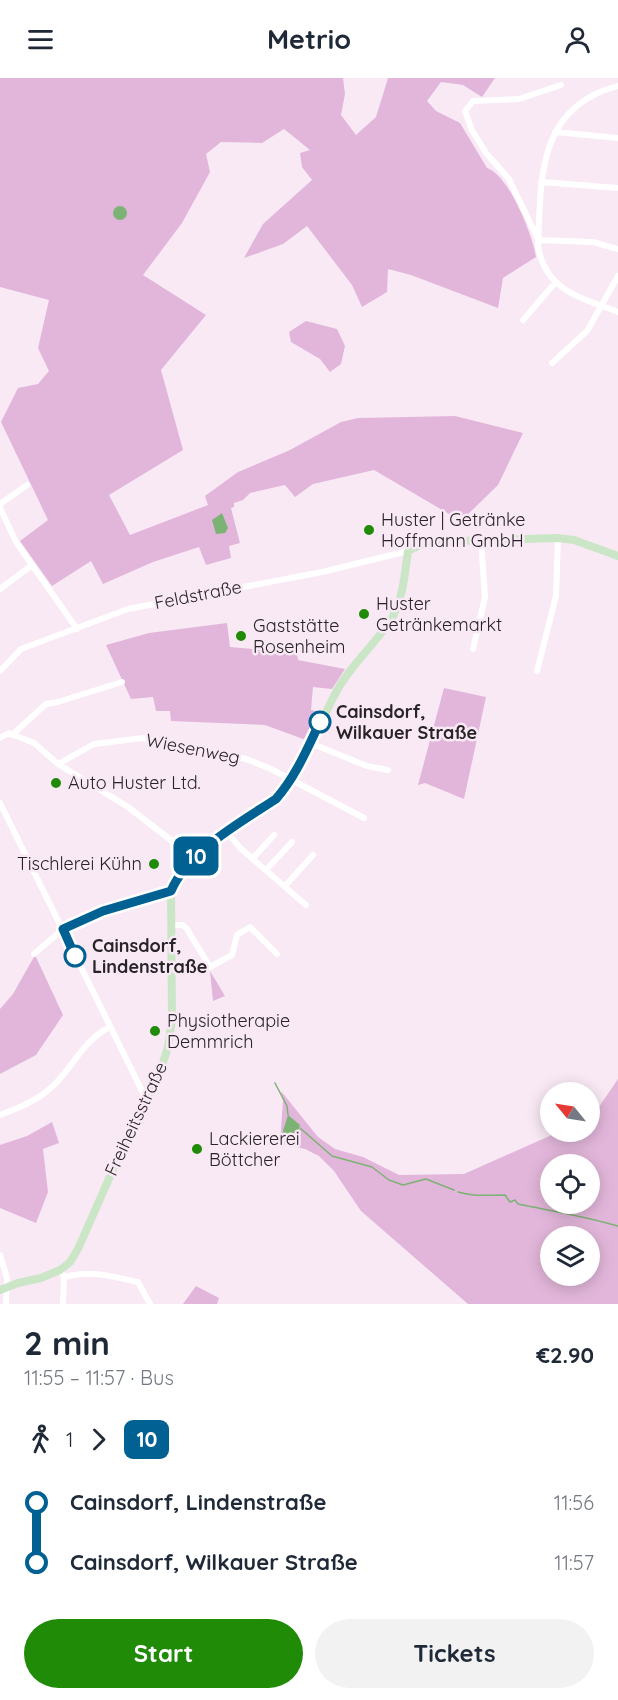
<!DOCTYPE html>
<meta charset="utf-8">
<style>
:root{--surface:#fff;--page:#f2f2f3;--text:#1f2937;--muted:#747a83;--accent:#1f8b07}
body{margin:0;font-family:Quicksand,sans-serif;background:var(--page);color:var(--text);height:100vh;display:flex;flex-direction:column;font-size:22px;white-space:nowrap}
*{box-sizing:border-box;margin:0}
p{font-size:20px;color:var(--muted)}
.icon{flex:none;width:33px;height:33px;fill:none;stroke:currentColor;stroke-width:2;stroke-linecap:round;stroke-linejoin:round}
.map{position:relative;height:1226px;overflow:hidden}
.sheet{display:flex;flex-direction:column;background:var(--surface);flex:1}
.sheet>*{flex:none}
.badge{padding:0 12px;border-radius:9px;font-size:21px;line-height:39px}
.needle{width:39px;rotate:300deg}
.controls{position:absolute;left:540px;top:1004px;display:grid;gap:12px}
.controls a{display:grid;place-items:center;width:60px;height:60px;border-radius:50%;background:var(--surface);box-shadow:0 3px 15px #0003;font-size:30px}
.map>.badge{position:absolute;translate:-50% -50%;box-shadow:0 0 0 3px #fff}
.legs{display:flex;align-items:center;gap:9px;height:66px;padding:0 24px;font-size:20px}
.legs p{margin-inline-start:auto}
.head{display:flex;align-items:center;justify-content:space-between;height:102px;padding:0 24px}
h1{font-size:33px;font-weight:800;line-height:45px}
.button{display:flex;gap:12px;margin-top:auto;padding:12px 24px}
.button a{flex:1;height:69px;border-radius:36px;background:var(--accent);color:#fff;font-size:24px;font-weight:800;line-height:69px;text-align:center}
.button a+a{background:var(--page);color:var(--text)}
ul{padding:0 24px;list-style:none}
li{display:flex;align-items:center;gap:21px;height:60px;font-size:22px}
li i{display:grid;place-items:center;width:9px;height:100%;margin:0 8px;background:currentColor}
li i::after{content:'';width:15px;height:15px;margin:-8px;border:4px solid;border-radius:50%;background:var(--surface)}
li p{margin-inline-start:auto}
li:first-child i{background:linear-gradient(#0000 50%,currentColor 0)}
li:last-child i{background:linear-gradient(currentColor 50%,#0000 0)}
header{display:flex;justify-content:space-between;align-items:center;height:78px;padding:0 24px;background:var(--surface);font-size:27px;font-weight:800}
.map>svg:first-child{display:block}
.green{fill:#e2b6da;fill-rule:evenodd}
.water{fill:#7db275}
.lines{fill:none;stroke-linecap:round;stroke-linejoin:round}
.stream{stroke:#7db275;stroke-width:1.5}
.street{stroke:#fff;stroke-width:6}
.secondary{stroke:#cbe6c7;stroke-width:8}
.line-1-casing{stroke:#fff;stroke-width:14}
.line-1{stroke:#006192;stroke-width:9}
.poi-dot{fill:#1f8b07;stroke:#f8e9f5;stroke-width:2}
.stop-1-dot{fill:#fff;stroke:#006192;stroke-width:3}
.labels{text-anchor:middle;stroke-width:5;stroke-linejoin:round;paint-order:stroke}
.poi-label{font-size:18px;fill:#282327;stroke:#f8e9f5;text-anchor:start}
.street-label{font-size:18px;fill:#282327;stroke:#f8e9f5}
.stop-label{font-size:18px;font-weight:bold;fill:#282327;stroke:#f8e9f5;text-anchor:start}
</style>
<header><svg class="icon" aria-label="menu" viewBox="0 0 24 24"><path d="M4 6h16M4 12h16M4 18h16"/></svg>Metrio<svg class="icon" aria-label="person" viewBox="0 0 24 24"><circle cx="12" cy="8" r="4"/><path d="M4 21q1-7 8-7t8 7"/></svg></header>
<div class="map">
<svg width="618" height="1226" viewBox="0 0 618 1226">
<rect width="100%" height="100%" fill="#f8e9f5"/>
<path class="green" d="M0,0H343L345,16L341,37L356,57L376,39L388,0H495L482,19L463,7L441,4L427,23L436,33L460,45L487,90C509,97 533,158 536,179L503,200L498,230L411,197L388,191L387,214L362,229L352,207L307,148L283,166L244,180L263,146L312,102L302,89L300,75L310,72L284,51L262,65L221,64L206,76L210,94L182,145L143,197L206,237L161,292L183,372L109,417L130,457L208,427L205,418L238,394L290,372L341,344L358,340L455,338L523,355L498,407L461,443L374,392L313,406L295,419L285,407L250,415L243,422L234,425V429L231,430L240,465L229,468L231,480L206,487L199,469L153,484L103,506L91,483L52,508L20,463L48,442L1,344L18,310L38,306L49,293L38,270L49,222L0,209Z
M306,243L337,251L345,268L341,286L330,294L320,281L291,264L289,254Z
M227,545L230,569L297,575L298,582L345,591L332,611L313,609L311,632L320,634L306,662L265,647L171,643L170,633H156L153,619L131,621L106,567L149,555Z
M444,610L486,619L464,721L425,705L418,707Z
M35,877L63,937L36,977L0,996V931L13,916Z
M210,893L225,918L213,923Z
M618,1001V1226H468L361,1133L334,1093L319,1078L305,1071L280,1065L283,1023L281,1013L318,1059L335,1071L363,1079L399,1097L464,1096L554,1056L565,1053H590V1042ZM550,1086H590V1125H550ZM550,1158H590V1197H550Z
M52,1044L59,1065L43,1071L48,1114L36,1145L0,1130V1067L27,1058Z
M196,1208L219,1220L217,1226H183Z"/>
<path class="water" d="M113 135a7 7 0 1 1 14 0a7 7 0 1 1-14 0Z
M222,435L228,450L225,455L216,456L212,442Z
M288,1037L300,1047L298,1053L287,1059L283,1053Z"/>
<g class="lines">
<path class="stream" d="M275,1005L287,1028L288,1037
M300,1050L332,1078L372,1089L389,1102L403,1107L426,1101L454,1112
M262,1057L278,1061L284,1054
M458,1114C476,1119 486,1117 505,1117L510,1124L515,1122L518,1126C552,1133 584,1138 618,1148"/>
<path class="street" d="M618,8C537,29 541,101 538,168C545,213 582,220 618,234
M555,54L618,60
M541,104L618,110
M538,161L509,101L486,75L472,52L465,33L473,23L519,21L561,7
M538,162L593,164L618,171
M523,242L555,205
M552,285L587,253L618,198
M0,426L27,407
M0,430L16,464L77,551
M0,511L32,487
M473,571L485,519L481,463
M0,593L21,571L128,531L322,494L408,473
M537,593L556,518L558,460
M12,657L46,626L58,624L122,604
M0,660L9,655L34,665L58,686L128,729L176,766L190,783
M310,665L367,688L388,692
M58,686L94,666L143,660L246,681L271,691L364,740
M0,725L146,1021
M228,755L240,770L306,827
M254,779L274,757
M267,791L292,764
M285,808L313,777
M171,847H183L187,851L210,889L232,877L237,857L250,849L277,876
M34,876L63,851L103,833L171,813
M0,1037C19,1030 38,1022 53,1008C74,988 83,962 110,949
M0,1177L7,1200L6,1226
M60,1192L64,1199C97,1192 107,1198 138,1204L150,1226
M63,1226L64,1199"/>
<path class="secondary" d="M0,1212L18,1205L41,1200L60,1192L70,1184L78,1171L122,1071L161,991L168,969L172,942L171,813C190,768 242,751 276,720C305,694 319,643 339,609C354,584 377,564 392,540C403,521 405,494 408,473L427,464L558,460L574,462L618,478"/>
</g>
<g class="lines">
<g class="line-1-casing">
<path id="line-1" d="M75,878L63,851L103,833L171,813C188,773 241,744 276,721C296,698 307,671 320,644"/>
</g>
<use href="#line-1" class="line-1"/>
</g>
<g class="poi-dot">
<circle cx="369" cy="452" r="6"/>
<circle cx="364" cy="536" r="6"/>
<circle cx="241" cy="558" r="6"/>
<circle cx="56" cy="705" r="6"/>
<circle cx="154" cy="786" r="6"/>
<circle cx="155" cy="953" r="6"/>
<circle cx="197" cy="1071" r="6"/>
</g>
<g class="stop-1-dot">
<circle cx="320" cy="644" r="10"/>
<circle cx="75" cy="878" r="10"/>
</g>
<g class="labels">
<g class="poi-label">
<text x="381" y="448">Huster | Getränke<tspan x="381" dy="21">Hoffmann GmbH</tspan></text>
<text x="376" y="532">Huster<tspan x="376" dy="21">Getränkemarkt</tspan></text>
<text x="253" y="554">Gaststätte<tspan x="253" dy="21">Rosenheim</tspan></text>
<text x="68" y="711">Auto Huster Ltd.</text>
<text x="142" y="792" text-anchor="end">Tischlerei Kühn</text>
<text x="167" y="949">Physiotherapie<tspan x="167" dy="21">Demmrich</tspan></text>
<text x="209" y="1067">Lackiererei<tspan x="209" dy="21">Böttcher</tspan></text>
</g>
<g class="street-label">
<text transform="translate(198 517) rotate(-11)" y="6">Feldstraße</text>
<text transform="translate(193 671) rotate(11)" y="6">Wiesenweg</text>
<text transform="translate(136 1041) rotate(-65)" y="6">Freiheitsstraße</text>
</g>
<g class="stop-label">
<text x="336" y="640">Cainsdorf,<tspan x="336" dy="21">Wilkauer Straße</tspan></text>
<text x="92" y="874">Cainsdorf,<tspan x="92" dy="21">Lindenstraße</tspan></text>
</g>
</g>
</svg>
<div class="controls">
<a><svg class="needle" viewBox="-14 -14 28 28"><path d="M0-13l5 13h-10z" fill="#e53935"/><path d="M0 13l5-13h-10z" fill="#747a83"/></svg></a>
<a><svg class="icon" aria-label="locate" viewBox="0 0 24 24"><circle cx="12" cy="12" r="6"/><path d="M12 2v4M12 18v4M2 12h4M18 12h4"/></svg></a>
<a><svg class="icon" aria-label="layers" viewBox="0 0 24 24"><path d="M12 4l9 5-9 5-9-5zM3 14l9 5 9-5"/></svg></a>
</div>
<b class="badge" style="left:196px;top:778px;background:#006192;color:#fff">10</b>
</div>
<section class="sheet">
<div class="head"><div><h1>2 min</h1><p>11:55 – 11:57 · Bus</p></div><b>€2.90</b></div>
<div class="legs"><svg class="icon" aria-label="walk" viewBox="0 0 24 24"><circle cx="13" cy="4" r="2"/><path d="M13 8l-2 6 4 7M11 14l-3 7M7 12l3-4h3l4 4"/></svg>1<svg class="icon" aria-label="forward" viewBox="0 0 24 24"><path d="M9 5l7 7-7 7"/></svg><b class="badge" style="background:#006192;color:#fff">10</b></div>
<ul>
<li><i style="color:#006192"></i><b>Cainsdorf, Lindenstraße</b><p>11:56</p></li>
<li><i style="color:#006192"></i><b>Cainsdorf, Wilkauer Straße</b><p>11:57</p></li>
</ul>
<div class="button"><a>Start</a><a>Tickets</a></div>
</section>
